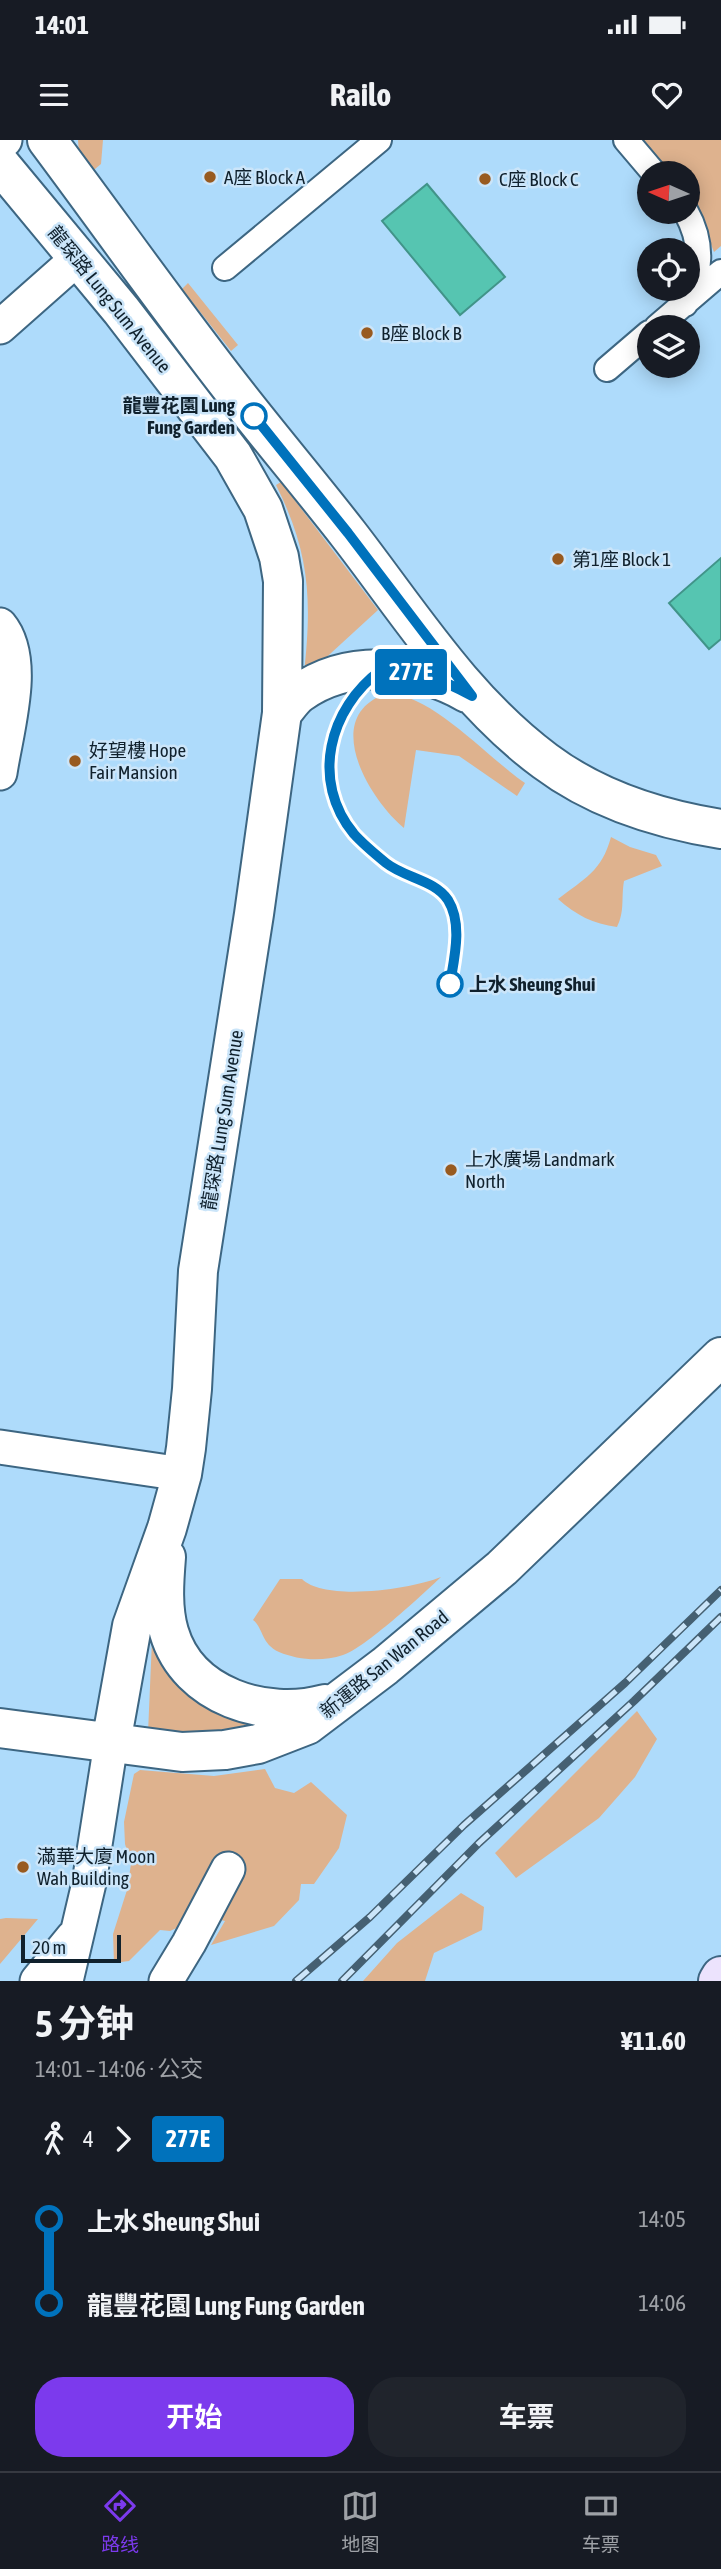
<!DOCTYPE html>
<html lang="zh">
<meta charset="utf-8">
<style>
:root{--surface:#171b24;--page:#20242c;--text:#f1f3f6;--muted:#9ea1a6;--line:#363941;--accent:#7c3aed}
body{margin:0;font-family:"Asap Condensed","Noto Sans SC",sans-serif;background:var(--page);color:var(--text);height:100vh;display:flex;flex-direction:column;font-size:26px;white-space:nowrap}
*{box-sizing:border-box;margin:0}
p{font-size:23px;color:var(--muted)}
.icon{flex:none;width:38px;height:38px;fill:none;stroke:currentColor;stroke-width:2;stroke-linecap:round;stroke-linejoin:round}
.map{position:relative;height:1841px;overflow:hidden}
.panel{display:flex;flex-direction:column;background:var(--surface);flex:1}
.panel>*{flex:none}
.badge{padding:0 14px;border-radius:5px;font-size:24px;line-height:46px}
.needle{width:46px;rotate:273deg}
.tools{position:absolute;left:637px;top:21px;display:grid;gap:14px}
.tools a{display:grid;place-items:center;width:63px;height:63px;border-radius:50%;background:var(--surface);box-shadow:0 4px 18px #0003;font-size:35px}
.scale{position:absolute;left:21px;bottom:18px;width:100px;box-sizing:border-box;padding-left:7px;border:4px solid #10212d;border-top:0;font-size:19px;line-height:24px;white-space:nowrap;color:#10212d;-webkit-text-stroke:5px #cbe5f9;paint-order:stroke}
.map>.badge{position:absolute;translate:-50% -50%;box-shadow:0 0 0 4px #fff}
.legs{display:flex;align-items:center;gap:10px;height:77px;padding:0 35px;font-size:23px}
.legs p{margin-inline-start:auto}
.overview{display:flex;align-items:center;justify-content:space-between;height:119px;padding:0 35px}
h1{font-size:38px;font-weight:700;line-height:52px}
.button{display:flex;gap:14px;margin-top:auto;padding:14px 35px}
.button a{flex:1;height:80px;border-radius:28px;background:var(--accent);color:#fff;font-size:28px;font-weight:700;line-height:80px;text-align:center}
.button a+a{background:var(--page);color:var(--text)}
ul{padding:0 35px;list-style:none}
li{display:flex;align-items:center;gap:24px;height:84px;font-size:26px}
li i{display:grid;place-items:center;width:10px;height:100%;margin:0 9px;background:currentColor}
li i::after{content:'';width:18px;height:18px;margin:-9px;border:5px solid;border-radius:50%;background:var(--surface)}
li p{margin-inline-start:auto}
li:first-child i{background:linear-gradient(#0000 50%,currentColor 0)}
li:last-child i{background:linear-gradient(currentColor 50%,#0000 0)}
.status{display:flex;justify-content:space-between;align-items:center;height:49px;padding:0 35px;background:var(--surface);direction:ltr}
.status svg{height:19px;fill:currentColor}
header{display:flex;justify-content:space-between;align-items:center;height:91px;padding:0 35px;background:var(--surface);font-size:32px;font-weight:700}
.dock{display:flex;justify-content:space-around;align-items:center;height:98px;border-top:2px solid var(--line);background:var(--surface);font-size:19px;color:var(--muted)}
.dock a{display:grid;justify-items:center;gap:4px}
.dock .current{color:var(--accent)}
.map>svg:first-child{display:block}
.green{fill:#deb28e}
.water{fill:#56c5b1;stroke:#419489;stroke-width:2}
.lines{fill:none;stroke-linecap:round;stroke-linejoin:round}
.pedestrian-casing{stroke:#3d6682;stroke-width:28}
.minor-casing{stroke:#3d6682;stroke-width:37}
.tertiary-casing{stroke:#3d6682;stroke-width:42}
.secondary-casing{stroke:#3d6682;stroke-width:42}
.pedestrian{stroke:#fff;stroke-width:24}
.minor{stroke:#fff;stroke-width:33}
.tertiary{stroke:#fff;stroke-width:38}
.secondary{stroke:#ece3fd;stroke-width:38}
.rail-casing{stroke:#456072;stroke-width:8}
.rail{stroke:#cbe5f9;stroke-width:5;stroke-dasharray:16;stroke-linecap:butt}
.line-1-casing{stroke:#fff;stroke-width:16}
.line-1{stroke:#0072bc;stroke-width:10}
.poi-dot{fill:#985a1f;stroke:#cbe5f9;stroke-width:2.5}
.stop-1-dot{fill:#fff;stroke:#0072bc;stroke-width:3.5}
.labels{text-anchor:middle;stroke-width:5;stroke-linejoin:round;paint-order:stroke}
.poi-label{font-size:19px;fill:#10212d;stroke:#cbe5f9;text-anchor:start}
.street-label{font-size:19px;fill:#10212d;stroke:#cbe5f9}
.stop-label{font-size:19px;font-weight:bold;fill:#10212d;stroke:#cbe5f9;text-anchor:end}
</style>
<div class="status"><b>14:01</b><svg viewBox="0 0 49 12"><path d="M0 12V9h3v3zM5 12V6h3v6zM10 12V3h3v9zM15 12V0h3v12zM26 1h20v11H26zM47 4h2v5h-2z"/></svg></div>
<header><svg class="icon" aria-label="menu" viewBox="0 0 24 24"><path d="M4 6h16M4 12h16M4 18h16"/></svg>Railo<svg class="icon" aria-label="heart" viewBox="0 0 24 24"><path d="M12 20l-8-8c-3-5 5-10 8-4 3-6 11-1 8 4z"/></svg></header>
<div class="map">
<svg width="721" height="1841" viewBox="0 0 721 1841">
<rect width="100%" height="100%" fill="#aedbfb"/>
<path class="green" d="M78,0H103L101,24L89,34L79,13Z
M641,0H721V106L714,112L695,64L688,55V33H669Z
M188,143L238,205L231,211L182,149Z
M281,342L378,470L306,536L304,533C312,460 310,413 276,345Z
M385,554C428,550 489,619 525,643L517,656L459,616L416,610L404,688C370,660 320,578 385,554Z
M611,697L630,707L656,715L662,726L624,741C621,759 625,771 617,787C593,784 576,775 558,759C584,739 602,731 611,697Z
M441,1437C422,1455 365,1508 343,1515C322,1522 298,1520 279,1512C261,1504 263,1487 253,1480L280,1439H302C325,1462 412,1449 441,1437Z
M152,1500L246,1582L247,1586L203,1596L148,1593Z
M637,1571L657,1599L635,1637L599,1678L516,1738L495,1713Z
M265,1629L275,1648L294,1653L311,1642L347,1675L339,1708L314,1744H301L299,1760L274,1786L211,1805L225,1781L203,1776L170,1791L160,1790L129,1821L114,1823L113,1794L127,1750L131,1724L125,1704L124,1682L134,1634L140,1630L214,1636Z
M461,1753L484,1767L482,1790L434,1813L425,1841H363L397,1803Z
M6,1778L38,1779L0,1824V1779Z"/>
<path class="water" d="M427,44L505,137L460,175L382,81Z
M721,418V499L709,509L669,463Z"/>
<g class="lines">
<g class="pedestrian-casing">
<path id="pedestrian" d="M626,0L654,33
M225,128L379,0
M685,164C702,134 703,102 686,72
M657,187L721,132
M607,229L649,193"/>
</g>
<g class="minor-casing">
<path id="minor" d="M0,4L5,0
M0,187L78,118
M0,485C29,520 6,591 0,633
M0,1307L182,1334
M37,1841L73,1797
M66,1841L89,1743L111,1603
M166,1841L189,1803L228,1729"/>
</g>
<g class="tertiary-casing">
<path id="tertiary" d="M47,0C109,83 169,168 233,250C271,299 311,346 349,395C410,474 464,561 545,621C597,660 658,679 721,689
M0,24L121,170L233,316L263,369L279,417L283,441L282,573L254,774L198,1131L192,1249L186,1308L182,1334L167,1388L132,1486L111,1603
M282,573C288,566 293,558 300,553C349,518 418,525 467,553
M166,1417C164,1442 162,1468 169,1492C188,1557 266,1580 325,1564
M0,1588L182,1612L225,1610L258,1604L307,1585L385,1526L502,1428L721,1217"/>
</g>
<g class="secondary-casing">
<path id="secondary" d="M718,1841L721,1836"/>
</g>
<use href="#pedestrian" class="pedestrian"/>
<use href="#minor" class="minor"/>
<use href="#tertiary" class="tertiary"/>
<use href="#secondary" class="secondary"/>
<g class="rail-casing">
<path id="rail" d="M296,1841L370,1777L464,1685L625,1543L721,1450
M342,1841L479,1703L634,1561L721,1477"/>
</g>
<use href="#rail" class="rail"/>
</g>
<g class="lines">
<g class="line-1-casing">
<path id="line-1" d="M254,276L348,393L472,556C442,539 416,530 381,530C329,568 310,641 354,694C363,704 375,714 386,723C405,738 435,740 448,760C463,784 454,819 450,844"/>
</g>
<use href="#line-1" class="line-1"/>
</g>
<g class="poi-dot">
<circle cx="210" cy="37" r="7"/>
<circle cx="485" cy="39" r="7"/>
<circle cx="367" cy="193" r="7"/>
<circle cx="558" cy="419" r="7"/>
<circle cx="75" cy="621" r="7"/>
<circle cx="451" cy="1030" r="7"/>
<circle cx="23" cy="1727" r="7"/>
</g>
<g class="stop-1-dot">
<circle cx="254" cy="276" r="12"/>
<circle cx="450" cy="844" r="12"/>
</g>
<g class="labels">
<g class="poi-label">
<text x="224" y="44">A座 Block A</text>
<text x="499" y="46">C座 Block C</text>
<text x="381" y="200">B座 Block B</text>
<text x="572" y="426">第1座 Block 1</text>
<text x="89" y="617">好望樓 Hope<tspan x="89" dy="22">Fair Mansion</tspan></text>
<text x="465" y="1026">上水廣場 Landmark<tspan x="465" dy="22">North</tspan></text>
<text x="37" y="1723">滿華大廈 Moon<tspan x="37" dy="22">Wah Building</tspan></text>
</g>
<g class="street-label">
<text transform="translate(110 159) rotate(51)" y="7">龍琛路 Lung Sum Avenue</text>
<text transform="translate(222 980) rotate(-81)" y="7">龍琛路 Lung Sum Avenue</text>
<text transform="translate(384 1524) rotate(-39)" y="7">新運路 San Wan Road</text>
</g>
<g class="stop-label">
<text x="235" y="272">龍豐花園 Lung<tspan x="235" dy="22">Fung Garden</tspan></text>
<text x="469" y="851" text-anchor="start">上水 Sheung Shui</text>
</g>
</g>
</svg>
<div class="tools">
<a><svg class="needle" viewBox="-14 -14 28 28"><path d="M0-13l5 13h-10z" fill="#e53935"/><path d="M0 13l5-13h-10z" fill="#9ea1a6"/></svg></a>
<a><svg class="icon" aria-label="locate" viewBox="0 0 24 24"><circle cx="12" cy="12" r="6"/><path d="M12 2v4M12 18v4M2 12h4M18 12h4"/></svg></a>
<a><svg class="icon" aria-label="layers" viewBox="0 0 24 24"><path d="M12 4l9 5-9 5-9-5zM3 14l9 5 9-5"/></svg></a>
</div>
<div class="scale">20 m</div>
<b class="badge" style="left:411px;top:532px;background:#0072bc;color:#fff">277E</b>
</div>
<section class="panel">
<div class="overview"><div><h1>5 分钟</h1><p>14:01 – 14:06 · 公交</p></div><b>¥11.60</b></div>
<div class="legs"><svg class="icon" aria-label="walk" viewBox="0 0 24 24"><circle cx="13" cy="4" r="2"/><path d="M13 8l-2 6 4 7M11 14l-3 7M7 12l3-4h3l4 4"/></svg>4<svg class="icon" aria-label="forward" viewBox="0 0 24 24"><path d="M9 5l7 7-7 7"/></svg><b class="badge" style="background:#0072bc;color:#fff">277E</b></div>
<ul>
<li><i style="color:#0072bc"></i><b>上水 Sheung Shui</b><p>14:05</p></li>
<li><i style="color:#0072bc"></i><b>龍豐花園 Lung Fung Garden</b><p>14:06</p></li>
</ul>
<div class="button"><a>开始</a><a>车票</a></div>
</section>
<nav class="dock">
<a class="current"><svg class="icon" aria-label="directions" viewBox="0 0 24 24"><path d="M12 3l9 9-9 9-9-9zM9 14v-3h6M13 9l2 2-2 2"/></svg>路线</a>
<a><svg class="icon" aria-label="map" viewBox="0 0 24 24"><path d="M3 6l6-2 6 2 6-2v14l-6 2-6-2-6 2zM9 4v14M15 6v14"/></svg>地图</a>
<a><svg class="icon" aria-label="tickets" viewBox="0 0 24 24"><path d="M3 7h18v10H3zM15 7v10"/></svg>车票</a>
</nav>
